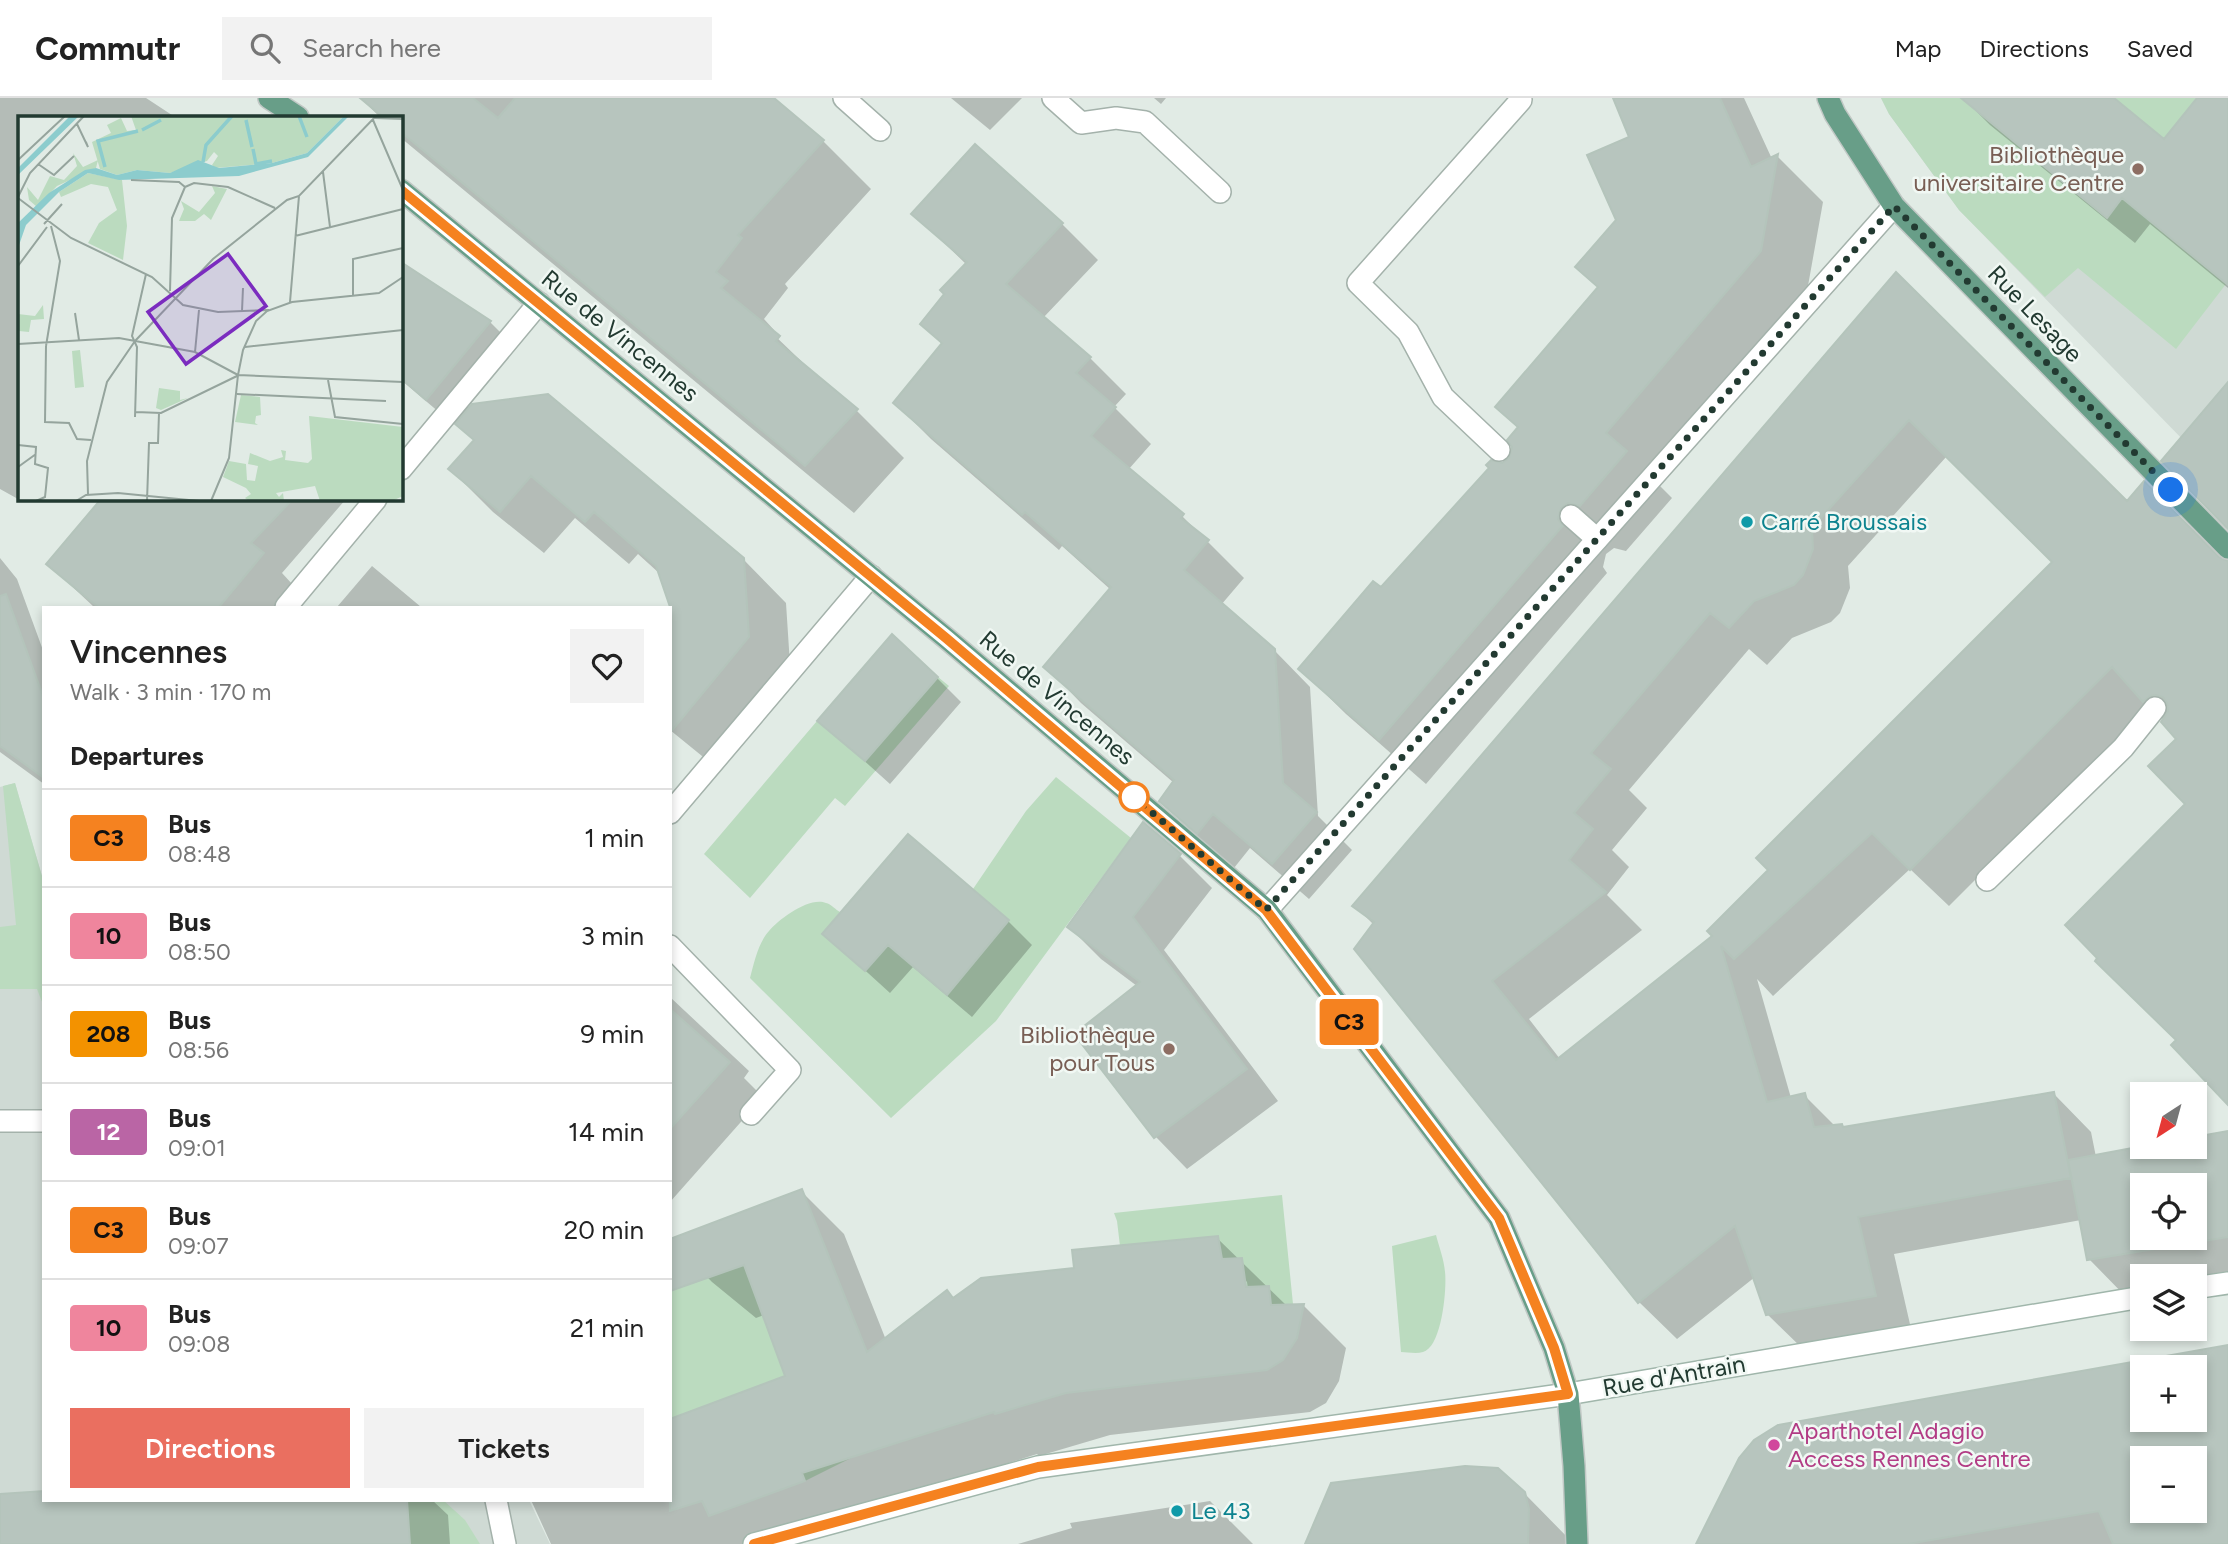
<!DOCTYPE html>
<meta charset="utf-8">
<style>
:root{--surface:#fff;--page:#f2f2f2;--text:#222;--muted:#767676;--line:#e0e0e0;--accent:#ea6f60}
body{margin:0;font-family:Figtree,sans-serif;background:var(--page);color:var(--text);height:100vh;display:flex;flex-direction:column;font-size:26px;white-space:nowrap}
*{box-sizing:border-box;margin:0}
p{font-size:23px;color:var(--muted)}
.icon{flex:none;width:38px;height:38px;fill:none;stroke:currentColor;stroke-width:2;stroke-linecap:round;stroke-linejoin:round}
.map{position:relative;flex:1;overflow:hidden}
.drawer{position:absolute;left:42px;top:508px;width:630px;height:896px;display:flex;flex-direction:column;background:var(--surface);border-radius:0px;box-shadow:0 4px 10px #0003}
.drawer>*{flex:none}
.badge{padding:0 14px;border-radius:5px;font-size:24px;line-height:46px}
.needle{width:46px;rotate:216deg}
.fabs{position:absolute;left:2130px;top:984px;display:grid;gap:14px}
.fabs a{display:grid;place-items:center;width:77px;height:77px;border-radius:0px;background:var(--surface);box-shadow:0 4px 10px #0003;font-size:35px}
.you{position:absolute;width:35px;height:35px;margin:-18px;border:5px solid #fff;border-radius:50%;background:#1a73e8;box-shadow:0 0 0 10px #1a73e833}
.map>.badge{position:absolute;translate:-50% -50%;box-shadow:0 0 0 4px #fff}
h2{padding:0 28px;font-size:26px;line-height:63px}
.round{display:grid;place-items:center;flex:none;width:74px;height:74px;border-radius:0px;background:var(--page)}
.head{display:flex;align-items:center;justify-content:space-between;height:119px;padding:0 28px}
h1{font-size:33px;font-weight:600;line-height:52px}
.button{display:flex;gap:14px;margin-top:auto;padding:14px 28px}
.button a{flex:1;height:80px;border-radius:0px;background:var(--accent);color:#fff;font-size:28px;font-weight:600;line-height:80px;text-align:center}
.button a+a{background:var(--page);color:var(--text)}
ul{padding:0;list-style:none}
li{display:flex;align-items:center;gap:21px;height:98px;padding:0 28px;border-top:2px solid var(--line)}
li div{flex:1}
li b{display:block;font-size:26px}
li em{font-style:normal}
li .badge{min-width:77px;font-weight:700;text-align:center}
header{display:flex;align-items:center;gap:42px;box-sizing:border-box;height:98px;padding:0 35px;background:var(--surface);border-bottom:2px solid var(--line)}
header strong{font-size:33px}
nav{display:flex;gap:38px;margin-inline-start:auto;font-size:24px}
.search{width:490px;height:63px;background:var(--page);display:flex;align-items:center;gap:18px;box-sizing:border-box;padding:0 24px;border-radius:0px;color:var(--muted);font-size:26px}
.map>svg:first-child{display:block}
.built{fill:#cfdad4}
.green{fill:#bbdbbf}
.shadow{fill:#0003;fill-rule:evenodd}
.building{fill:#b7c5be;stroke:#b4c4bb;stroke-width:2;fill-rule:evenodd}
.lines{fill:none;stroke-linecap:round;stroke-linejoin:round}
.service-casing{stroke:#a4b2ab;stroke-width:24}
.minor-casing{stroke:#a4b2ab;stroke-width:24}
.secondary-casing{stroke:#a0b6ab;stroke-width:24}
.primary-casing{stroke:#c1c8c5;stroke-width:24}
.service{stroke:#fff;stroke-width:21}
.minor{stroke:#fff;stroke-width:21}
.secondary{stroke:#fff;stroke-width:21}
.primary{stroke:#689e88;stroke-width:21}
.line-casing{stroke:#fff;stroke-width:16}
.line{stroke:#f58220;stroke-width:10}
.walk{stroke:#223a31;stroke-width:7;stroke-dasharray:0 12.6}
.education-dot{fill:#8d6e63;stroke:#f1f8f4;stroke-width:2.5}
.culture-dot{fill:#0f9aa8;stroke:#f1f8f4;stroke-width:2.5}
.stop-dot{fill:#fff;stroke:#f58220;stroke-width:3.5}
.hotel-dot{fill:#d1479c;stroke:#f1f8f4;stroke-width:2.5}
.labels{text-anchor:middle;stroke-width:5;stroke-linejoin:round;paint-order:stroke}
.education-label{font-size:24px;fill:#785e54;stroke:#f1f8f4;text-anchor:end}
.street-label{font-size:24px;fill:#223a31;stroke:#f1f8f4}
.culture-label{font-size:24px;fill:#0d838f;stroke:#f1f8f4;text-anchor:start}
.hotel-label{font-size:24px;fill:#b23c85;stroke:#f1f8f4;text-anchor:start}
.inset-river{fill:none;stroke:#8ccccd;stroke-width:3.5}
.inset-road{fill:none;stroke:#95a49d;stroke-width:2}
.view{fill:#7b2cbf;fill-opacity:0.15;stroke:#7b2cbf;stroke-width:3.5}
.inset-edge{fill:none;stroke:#223a31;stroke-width:3.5}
</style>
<header>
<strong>Commutr</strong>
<div class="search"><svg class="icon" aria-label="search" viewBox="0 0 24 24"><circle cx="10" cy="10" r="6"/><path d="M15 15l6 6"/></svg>Search here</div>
<nav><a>Map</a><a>Directions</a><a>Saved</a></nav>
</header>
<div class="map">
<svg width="2228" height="1446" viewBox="0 0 2228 1446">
<rect width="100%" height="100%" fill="#e1ebe5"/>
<path class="built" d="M1881,0H2228V388L1959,112L1889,16Z
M15,685L44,785V1402H529L550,1446H0V689Z"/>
<path class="green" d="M1881,0H1961L2107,119L2122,100L2226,186L2176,251L2078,170L2045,199L1959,112L1889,16Z
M2114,0H2197L2164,41Z
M938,579L949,588L845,708L835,700L750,800L704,756L817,623L865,663Z
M1056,679L1131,740L996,923L891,1020L750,880C754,865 758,845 769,833C779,821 810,798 826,805C831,806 836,812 840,814L822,836L864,872L888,847L947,896L1009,822L973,791L1026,713Z
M15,685L44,785V909L37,891H0V829L16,827L3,688Z
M1282,1097L1293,1206L1271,1207L1268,1188L1246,1189L1242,1160L1222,1161L1218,1138L1120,1148L1117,1123L1114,1115Z
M1436,1137C1439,1149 1444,1161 1445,1174C1447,1190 1442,1249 1423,1254C1416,1256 1407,1254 1401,1254L1392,1148Z
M742,1163L761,1212L791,1203L853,1359L805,1383L761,1287L670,1321V1193L675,1191L674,1189Z
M407,1402H443L465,1422L480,1446H410Z"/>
<path class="shadow" d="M0,0H146L175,19H19L18,401L0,391Z
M360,0H772L823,43L871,91L785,186L788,190L764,221L774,232L772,235L823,284L856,312L904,360L854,415L401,40V19H380Z
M951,0H1022L990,32Z
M1154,0H1166L1161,6Z
M1615,0H1744L1772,61L1777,58L1823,104L1806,199L1652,380L1672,400L1626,453L1614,450L1606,456L1603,469L1607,475L1426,686L1346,616L1300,571L1381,492L1502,367L1510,362L1519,331L1497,309L1599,190L1577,169L1618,123L1631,40Z
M1963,0H2111L2164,43L2199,0H2228V190L2150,126L2135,145L1990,27Z
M914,116L1062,126L1098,162L1043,220L1090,260L1126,296L1114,309L1151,346L1128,372L1182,418L1244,480L1221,507L1274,552L1310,589L1318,718L1352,752L1309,801L1250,750L1234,770L1197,739L1161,703L1174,685L1081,605L1046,569L1111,492L1062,448L1059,452L931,341L895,305L943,247L922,226L947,196L967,167Z
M401,166L490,224L516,250L468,309L547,298L743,461L786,505L791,582L718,671L670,632L673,516L659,475L638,456L629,466L575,420L544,455L493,414L450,371L475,343L455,324L453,326L401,282Z
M1896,177L2127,405L2223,464H2228V672L2164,622L2149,608L1949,808L1910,771L1773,898L1757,881L1791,1000L1804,997L1835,1028L1844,1030L2054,996L2091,1034L2096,1059L2194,1048L2228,1035V1189L2194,1195V1178H2142V1203L2132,1205L2089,1161L2081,1122L1894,1156L1912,1235L1805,1253L1767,1216L1755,1179L1677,1241L1639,1204L1374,827L1355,808ZM1947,358L2054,464L1771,772L1714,838L1560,961L1529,921L1642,832L1607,797L1629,769L1612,752L1647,710L1629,692L1749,551L1767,567L1792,540L1831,524L1840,515L1850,490L1848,468ZM2142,1087H2194V1139H2142Z
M104,401H346L282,475L293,487L275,509H94L48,466Z
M0,460L17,481L44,555V686L0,654Z
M372,468L421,509H337Z
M937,580L961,604L890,686L820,623Z
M1144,727L1180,758L1212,790L1164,852L1278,1003L1187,1071L1156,1039L1077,936L1137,888L1101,861L1069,829Z
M908,739L1008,823L1032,847L972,919L913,869L890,895L824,835Z
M670,899L749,973L744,980L763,999L670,1104Z
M801,1093L844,1136L886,1242L954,1202L1217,1140L1287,1208H1304L1346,1250L1339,1283L1326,1305L1310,1314L1110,1337L1039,1358L1037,1356L843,1418L787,1446H551L531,1402H670L788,1279L764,1217L756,1220L712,1184L671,1142ZM1243,1180L1247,1184L1249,1198H1246Z
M2228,1249V1446H1709L1741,1360ZM2142,1269H2194V1321H2142ZM2142,1360H2194V1412H2142Z
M1524,1395L1574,1446H1307Z
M0,1397L44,1402H432L448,1417L450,1446H0Z
M1210,1403L1253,1446H1018L1072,1430L1070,1425Z"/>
<path class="building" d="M360,0H473L498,20L515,0H774L824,42L738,137L742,140L716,174L728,183L721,190L780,238L776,243L858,311L805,368L401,34V19H383Z
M1613,0H1720L1751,69L1778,56L1761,153L1606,335L1627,353L1580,408L1568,405L1561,410L1558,421L1563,428L1559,432L1379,642L1298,571L1373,483L1381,489L1489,370L1486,367L1491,362L1502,365L1509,360L1512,349L1507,342L1518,329L1495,309L1598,189L1575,169L1616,122L1587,57L1629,39Z
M1961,0H2114L2164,41L2197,0H2228V187L2122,100L2107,120Z
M975,46L1063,125L1006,186L1091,259L1076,275L1116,309L1091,338L1184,416L1181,420L1209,442L1184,472L1275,551L1283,685L1317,714L1272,766L1213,716L1197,736L1159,703L1174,682L1043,569L1111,489L1025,414L1022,417L893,305L942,245L920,226L944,196L940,192L967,164L911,116Z
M401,164L491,223L426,302L401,280Z
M1896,174L2127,403L2144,383L2219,459L2228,463V1007L2171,947L2176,942L2095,863L2097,860L2065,827L2185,706L2148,668L2176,641L2161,624L2168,613L2167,605L2163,599L2156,597L2150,598L2143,604L2112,569L1910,772L1872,735L1734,861L1721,848L1767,1004L1805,995L1814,1029L1842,1026L1843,1029L2054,994L2071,1080L1858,1119L1876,1198L1766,1217L1735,1128L1638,1205L1354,851L1374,824L1352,808ZM1909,322L2052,464L1756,760L1768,772L1707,833L1712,838L1556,962L1492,883L1606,794L1569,762L1593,731L1574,715L1611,671L1591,655L1710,515L1729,530L1754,503L1794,487L1803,477L1813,451L1812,430Z
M2228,284V431L2161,363Z
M548,296L744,460L749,539L670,635V509L656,468L594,414L585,424L531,378L500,414L448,371L474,342L455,326L472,306Z
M101,401H293L251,445L264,455L219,509H98L46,466Z
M6,496L44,601V680L0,648V498Z
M892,536L938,579L865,663L817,623Z
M1143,724L1181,756L1133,819L1247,971L1154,1040L1074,936L1140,884L1067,829Z
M908,736L1009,822L947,897L888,847L865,873L822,836Z
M670,911L730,964L670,1031Z
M2228,1033V1139L2087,1162L2068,1062L2143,1048H2194V1039ZM2142,1087H2194V1139H2142Z
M802,1091L867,1254L947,1192L953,1200L981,1180L1074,1170L1072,1152L1218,1138L1222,1161L1242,1160L1246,1189L1269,1188L1271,1207L1304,1206L1297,1240L1283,1262L1267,1272L1066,1295L995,1316L994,1314L802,1375L805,1383L709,1418L702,1403L670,1413V1321L785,1278L744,1167L670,1193V1141Z
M2228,1247V1446H2113L2099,1413L1908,1446H1696L1739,1360L1754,1342L1778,1327ZM2142,1269H2194V1321H2142ZM2142,1360H2194V1412H2142Z
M1465,1368L1498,1370L1525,1394L1529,1411L1528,1446H1305L1331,1385Z
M44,1393V1402H407L410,1446H0V1396Z"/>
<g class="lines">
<g class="service-casing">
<path id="service" d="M844,0L880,32
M1053,0L1081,25L1116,20L1145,24L1220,94
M1499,352L1443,299L1408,234L1358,185L1521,2
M1571,418L1597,441
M670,715L871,478
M1987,782L2123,650L2155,610
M670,848L790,972L751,1016
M0,1023H44
M496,1402L505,1446"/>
</g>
<g class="minor-casing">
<path id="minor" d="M401,371L539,205
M286,509L376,401
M1267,812L1894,108"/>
</g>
<g class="secondary-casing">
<path id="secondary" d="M2194,1190L2228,1185
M754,1446L1038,1369L1568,1296L2142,1199"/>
</g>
<g class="primary-casing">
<path id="primary" d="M269,0L298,19
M1828,0L1835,16L1894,108L2228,450
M401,92L946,540L1267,812L1499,1120L1554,1250L1568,1296L1574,1368L1577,1446"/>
</g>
<use href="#service" class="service"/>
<use href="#minor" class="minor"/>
<use href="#secondary" class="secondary"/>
<use href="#primary" class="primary"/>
</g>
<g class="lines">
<g class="line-casing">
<path id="line" d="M401,92L946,540L1266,812L1499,1120L1554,1250L1568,1296L1038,1369L754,1446"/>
</g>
<use href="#line" class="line"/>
<path class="walk" d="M1134,699L1266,812L1894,108L2171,392"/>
</g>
<g class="education-dot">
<circle cx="2138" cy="71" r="7"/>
<circle cx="1169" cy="951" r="7"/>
</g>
<g class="culture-dot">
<circle cx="1747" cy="424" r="7"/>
<circle cx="1177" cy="1413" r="7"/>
</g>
<circle class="stop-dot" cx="1134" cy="699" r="14"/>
<circle class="hotel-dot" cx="1774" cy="1347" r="7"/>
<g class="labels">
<g class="education-label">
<text x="2124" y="65">Bibliothèque<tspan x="2124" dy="28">universitaire Centre</tspan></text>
<text x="1155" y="945">Bibliothèque<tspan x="1155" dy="28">pour Tous</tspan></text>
</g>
<g class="street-label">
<text transform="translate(2035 216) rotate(46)" y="8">Rue Lesage</text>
<text transform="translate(620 238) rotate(39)" y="8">Rue de Vincennes</text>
<text transform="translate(1057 600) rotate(40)" y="8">Rue de Vincennes</text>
<text transform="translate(1674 1278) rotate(-10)" y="8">Rue d'Antrain</text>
</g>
<g class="culture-label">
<text x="1761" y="432">Carré Broussais</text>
<text x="1191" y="1421">Le 43</text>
</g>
<g class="hotel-label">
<text x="1788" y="1341">Aparthotel Adagio<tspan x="1788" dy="28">Access Rennes Centre</tspan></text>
</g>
</g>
<g transform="translate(18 18)">
<rect width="385" height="385" fill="#e1ebe5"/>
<path d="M113,0H326L289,37L254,47L197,52L194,49L200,40L196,36L189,45L152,57L119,54L99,59L82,53L74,26L93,17L89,9L103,2L109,15L118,14ZM55,37L65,51L80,44L78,52L39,70L19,91L11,84L9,71L20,84L32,60L46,64L59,50ZM70,57L104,64L109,110L105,144L70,127L81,107L99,94L90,71L73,68L43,81L41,76ZM194,70L209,73L193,104L186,98L177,105H161L166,93L163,85L181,96L197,77ZM25,189L26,203L13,204L11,216L1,215L0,198L17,200ZM62,234L66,271L57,272L54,235ZM141,272L162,275V284L170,282L143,294L138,292ZM223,279L242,281L243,299L238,300L237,307L240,309L217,306ZM291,300L385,311V380L374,385H302L297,370L258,377L261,381L265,377L266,385H231L227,382L233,378L228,372L205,361L211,345L228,348L229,364L237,365L240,350L230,348L232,337L252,345L265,341L263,334L268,335L267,344L290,347L294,343Z" fill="#bbdbbf"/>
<path d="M52,0H61L0,59V52ZM326,0H331L290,41L221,60L101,64L70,57L41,76L8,109L0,132L1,106L31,77L67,54L78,52L99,59L119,54L152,57L180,44L201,52L254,47L289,37Z" fill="#8ccccd"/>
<path class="inset-river" d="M281,0L289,21M228,4L234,31M124,14L143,4M235,33L238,48L254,45M185,46L188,29L214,0M87,51L80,25L120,15"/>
<path class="inset-road" d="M357,2L385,3M355,4L385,74M59,8L70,31L68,26M0,44L47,0M20,48L36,59L56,40M305,56L312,111M113,64L161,66L167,71M167,71L176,67L210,71L257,92M0,81L12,57L66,0M0,82L53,122L134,161L165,189L200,196L251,194M26,108L44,88M277,120L385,93M0,150L29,111M152,175L154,102L167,71M335,180V143L385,132M272,186L281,80M224,195L225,172M57,197L61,224M117,225L195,143L269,84L281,80L358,0M0,228L101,222L177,236L220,259M28,230L27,306L51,307L59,323L73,324M28,230L42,145L33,110M227,231L385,214M177,236L181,194M220,259L385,266M220,259L225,234L238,205L249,195L274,186L361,177L385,161M310,264L317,301L385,308M219,278L368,285M118,296L143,297L219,260M117,301L119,231L114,220L128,158M0,329L18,331L17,348L30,352L27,381L18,385M0,351L18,338M70,378L69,345L89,266L117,225M58,385L68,379L100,377L181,385M129,385L131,327H140L141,297M193,385L211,342L220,259"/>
<path class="view" d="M210,138L248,190L168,248L130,196Z"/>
<rect width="385" height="385" class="inset-edge"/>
</g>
</svg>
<div class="fabs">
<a><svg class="needle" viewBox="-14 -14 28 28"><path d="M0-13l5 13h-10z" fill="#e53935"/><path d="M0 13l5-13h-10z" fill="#767676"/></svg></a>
<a><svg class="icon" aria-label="locate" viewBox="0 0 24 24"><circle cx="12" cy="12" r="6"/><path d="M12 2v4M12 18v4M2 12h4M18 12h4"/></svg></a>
<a><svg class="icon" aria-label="layers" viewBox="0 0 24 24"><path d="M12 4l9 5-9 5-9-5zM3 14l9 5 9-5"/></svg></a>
<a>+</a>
<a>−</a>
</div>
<div class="you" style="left:2171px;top:392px"></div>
<b class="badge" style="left:1349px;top:924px;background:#f58220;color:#111">C3</b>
<section class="drawer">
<div class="head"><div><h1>Vincennes</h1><p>Walk · 3 min · 170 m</p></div><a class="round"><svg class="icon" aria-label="heart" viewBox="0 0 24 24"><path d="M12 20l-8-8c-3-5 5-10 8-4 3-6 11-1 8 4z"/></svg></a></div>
<h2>Departures</h2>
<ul>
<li><span class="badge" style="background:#f58220;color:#111">C3</span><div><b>Bus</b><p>08:48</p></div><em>1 min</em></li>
<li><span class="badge" style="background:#ef859d;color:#111">10</span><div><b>Bus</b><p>08:50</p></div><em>3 min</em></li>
<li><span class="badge" style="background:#f39200;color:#111">208</span><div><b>Bus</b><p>08:56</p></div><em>9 min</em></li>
<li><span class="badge" style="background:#ba65a5;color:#fff">12</span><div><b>Bus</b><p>09:01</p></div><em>14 min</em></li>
<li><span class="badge" style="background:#f58220;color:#111">C3</span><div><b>Bus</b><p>09:07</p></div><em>20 min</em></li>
<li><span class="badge" style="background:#ef859d;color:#111">10</span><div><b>Bus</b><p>09:08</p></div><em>21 min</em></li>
</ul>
<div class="button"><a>Directions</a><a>Tickets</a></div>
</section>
</div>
